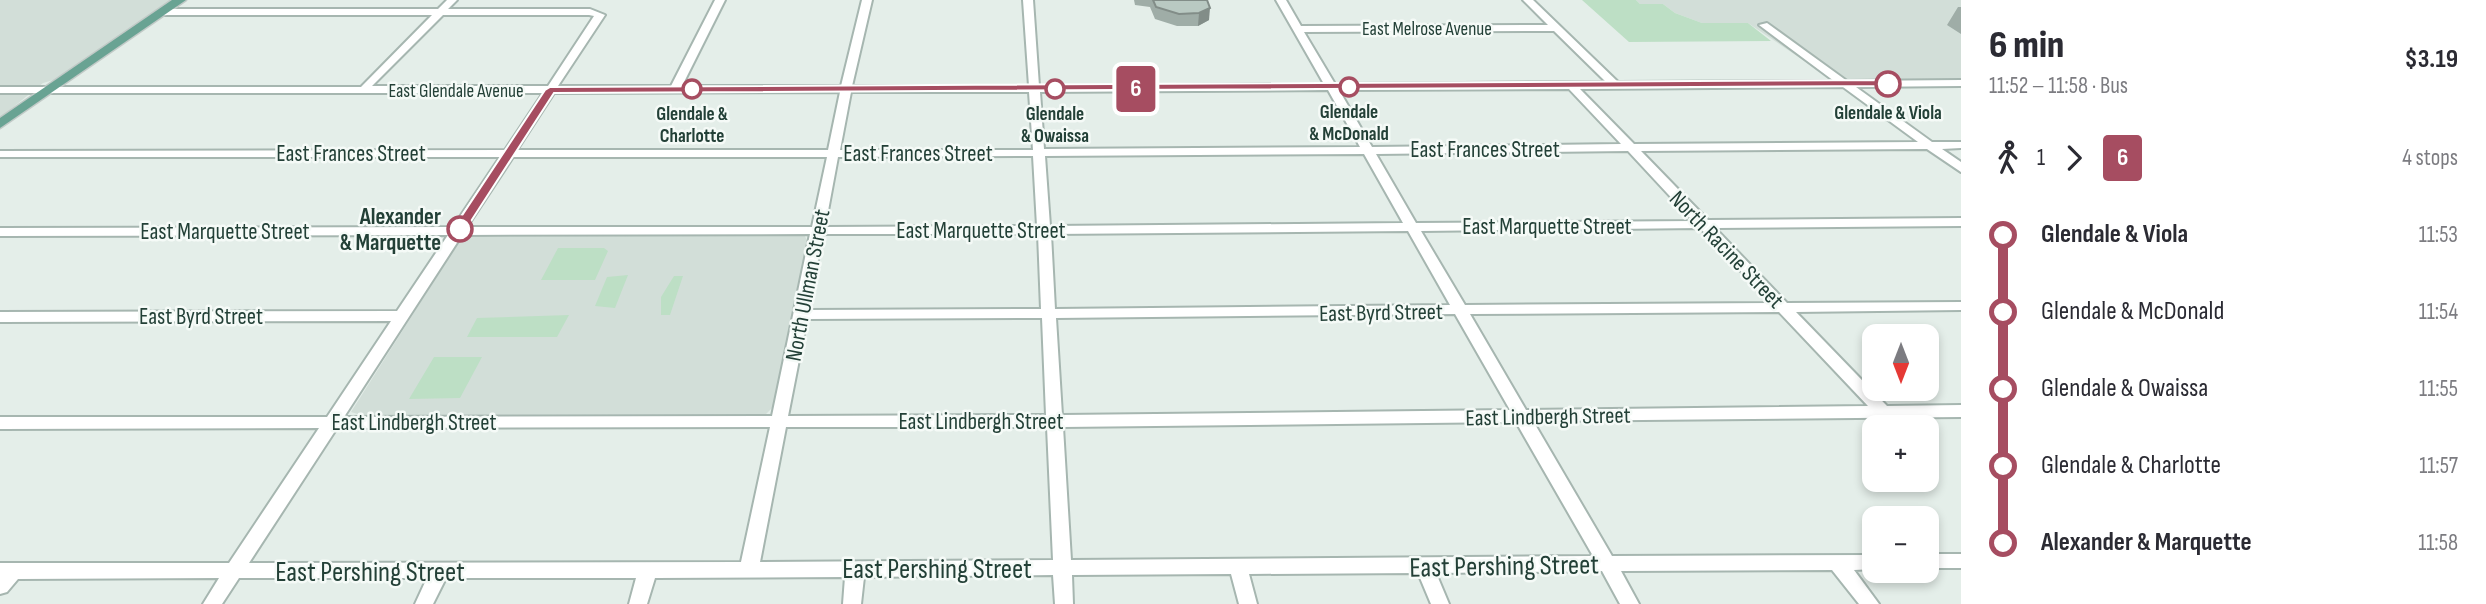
<!DOCTYPE html>
<meta charset="utf-8">
<style>
:root{--surface:#fff;--page:#f2f2f3;--text:#2b2b33;--muted:#7c7c81}
body{margin:0;font-family:"Sofia Sans Condensed",sans-serif;background:var(--page);color:var(--text);height:100vh;display:flex;flex-direction:column;font-size:26px;white-space:nowrap}
*{box-sizing:border-box;margin:0}
p{font-size:23px;color:var(--muted)}
.icon{flex:none;width:38px;height:38px;fill:none;stroke:currentColor;stroke-width:2;stroke-linecap:round;stroke-linejoin:round}
.map{position:relative;flex:1;overflow:hidden}
.sheet{display:flex;flex-direction:column;background:var(--surface);width:525px}
.sheet>*{flex:none}
.badge{padding:0 14px;border-radius:5px;font-size:24px;line-height:46px}
.needle{width:46px;rotate:180deg}
.controls{position:absolute;left:1862px;top:324px;display:grid;gap:14px}
.controls a{display:grid;place-items:center;width:77px;height:77px;border-radius:14px;background:var(--surface);box-shadow:0 4px 10px #0003;font-size:35px}
.map>.badge{position:absolute;translate:-50% -50%;box-shadow:0 0 0 4px #fff}
.legs{display:flex;align-items:center;gap:10px;height:77px;padding:0 28px;font-size:23px}
.legs p{margin-inline-start:auto}
.headline{display:flex;align-items:center;justify-content:space-between;height:119px;padding:0 28px}
h1{font-size:38px;font-weight:800;line-height:52px}
ul{padding:0 28px;list-style:none}
li{display:flex;align-items:center;gap:24px;height:77px;font-size:26px}
li i{display:grid;place-items:center;width:10px;height:100%;margin:0 9px;background:currentColor}
li i::after{content:'';width:18px;height:18px;margin:-9px;border:5px solid;border-radius:50%;background:var(--surface)}
li p{margin-inline-start:auto}
li:first-child i{background:linear-gradient(#0000 50%,currentColor 0)}
li:last-child i{background:linear-gradient(currentColor 50%,#0000 0)}
main{display:flex;flex:1;min-height:0}
.map>svg:first-child{display:block}
.built{fill:#d2ded8}
.green{fill:#bddfc5}
.lines{fill:none;stroke-linecap:round;stroke-linejoin:round}
.minor-casing{stroke:#a6b6b0;stroke-width:4}
.major-casing{stroke:#c1cac7;stroke-width:3}
.minor{fill:#fff;fill-rule:evenodd}
.major{fill:#69a393;fill-rule:evenodd}
.wall{fill:#9fada7}
.shaded-wall{fill:#828d88}
.building{fill:#b9c9c2;stroke:#828d88;stroke-width:2}
.line-1{fill:#a64d61;stroke:#fff;stroke-width:2}
.stop-1-dot{fill:#fff;stroke:#a64d61;stroke-width:3.5}
.labels{text-anchor:middle;stroke-width:5;stroke-linejoin:round;paint-order:stroke}
.far-street-label{font-size:19px;fill:#234037;stroke:#f5faf7}
.far-stop-label{font-size:19px;font-weight:bold;fill:#234037;stroke:#f5faf7}
.street-label{font-size:23px;fill:#234037;stroke:#f5faf7}
.stop-label{font-size:23px;font-weight:bold;fill:#234037;stroke:#f5faf7;text-anchor:end}
.near-street-label{font-size:28px;fill:#234037;stroke:#f5faf7}
</style>
<main>
<div class="map">
<svg width="1961" height="604" viewBox="0 0 1961 604">
<rect width="100%" height="100%" fill="#e4eee9"/>
<path class="built" d="M0,0H174L57,79L43,83L0,118Z
M1636,0H1961V80L1831,79L1748,23H1702L1675,13L1663,4H1640Z
M801,235L805,236L807,241L798,285L773,407L766,414L361,415L351,412L460,240L465,237Z"/>
<path class="green" d="M1582,0H1636L1640,4H1663L1675,13L1702,23H1748L1771,41L1629,42Z
M558,248H604L608,251L595,280H541Z
M628,275L615,308L595,306L607,277Z
M674,276H683L670,315H661V297Z
M569,315L557,337H467L477,318Z
M434,357H482L460,398L409,399Z"/>
<g class="lines">
<g class="minor-casing">
<path id="minor" d="M447,0H457L448,9H590L605,15L558,86H671L715,0H725L682,86H841L862,0H872L852,86H1029L1023,0H1033L1039,86L1324,84L1276,0H1286L1301,26L1548,25L1523,0H1533L1618,82L1834,81L1759,25L1767,23L1847,81L1961,80V86L1856,87L1932,142H1961V148L1942,149L1961,162V172L1927,149L1641,151L1708,220L1961,218V226L1715,228L1787,303L1961,302V310L1796,312L1887,406L1961,405V417L1533,421L1612,556L1874,555V569L1854,570L1879,604H1859L1832,570L1621,571L1639,604H1620L1602,571L1436,573L1449,604H1431L1418,573L1249,574L1257,604H1239L1231,574L1072,575L1073,604H1055L1053,575L864,577L861,604H843L845,577L655,578L647,604H629L636,578H446L433,604H415L427,578H239L222,604H203L219,578L18,579L7,592L0,594V563H229L319,428L0,429V417H327L391,321L0,322V312L397,311L448,235L0,236V228L453,227L500,157H0V151L505,150L543,93H0V87H361L432,15H162L157,12L162,9H438ZM443,15H589L594,16L548,86H372ZM1554,31L1606,82L1335,84L1304,32ZM1843,87L1918,142L1634,144L1580,89ZM1569,89L1621,144L1372,147L1339,90ZM1328,90L1360,147L1044,149L1040,92ZM840,92L828,150H517L554,93ZM851,92H1029L1033,150H840ZM1628,151L1693,221L1416,223L1376,154ZM1364,154L1403,223L1050,226L1045,156ZM1033,156L1037,226L825,227L838,157ZM513,157H827L812,227H467ZM1700,228L1771,303L1465,305L1421,231ZM1408,231L1450,305L1055,309L1051,234ZM810,234L772,416L344,417L462,235ZM823,234H1038L1041,309L808,310ZM1779,312L1868,406L1526,410L1470,314ZM1455,314L1510,410L1062,415L1056,318ZM1042,318L1046,415L788,416L807,319ZM1516,422L1593,556L1071,560L1063,427ZM770,427L741,562L249,563L337,428ZM786,427H1047L1053,560L760,562Z
M1927,554H1961V568H1927Z"/>
</g>
<g class="major-casing">
<path id="major" d="M172,0H186L0,128V118Z"/>
</g>
<use href="#minor" class="minor"/>
<use href="#major" class="major"/>
</g>
<path class="wall" d="M1134,0H1207L1209,20L1198,26H1177L1155,19L1150,7L1135,5Z
M1958,7H1961V34L1947,25Z"/>
<path class="shaded-wall" d="M1210,8L1209,20L1198,26L1199,13Z"/>
<path class="building" d="M1153,0H1207L1210,8L1199,13L1179,14L1156,7Z"/>
<path class="line-1" d="M1888,80L1893,84L1891,86L554,93L464,232L460,233L453,229L545,90L550,87Z"/>
<g class="stop-1-dot">
<circle cx="1888" cy="84" r="12"/>
<circle cx="1349" cy="87" r="9"/>
<circle cx="692" cy="89" r="9"/>
<circle cx="1055" cy="89" r="9"/>
<circle cx="460" cy="229" r="12"/>
</g>
<g class="labels">
<g class="far-street-label">
<text x="1427" y="35">East Melrose Avenue</text>
<text x="456" y="97">East Glendale Avenue</text>
</g>
<g class="far-stop-label">
<text x="1349" y="118">Glendale<tspan x="1349" dy="22">&amp; McDonald</tspan></text>
<text x="1888" y="119">Glendale &amp; Viola</text>
<text x="692" y="120">Glendale &amp;<tspan x="692" dy="22">Charlotte</tspan></text>
<text x="1055" y="120">Glendale<tspan x="1055" dy="22">&amp; Owaissa</tspan></text>
</g>
<g class="street-label">
<text x="1485" y="157">East Frances Street</text>
<text x="351" y="161">East Frances Street</text>
<text x="918" y="161">East Frances Street</text>
<text x="1547" y="234">East Marquette Street</text>
<text x="981" y="238">East Marquette Street</text>
<text x="225" y="239">East Marquette Street</text>
<text transform="translate(1727 249) rotate(46)" y="8">North Racine Street</text>
<text transform="translate(807 285) rotate(-79)" y="8">North Ullman Street</text>
<text transform="translate(1381 312) rotate(-1)" y="8">East Byrd Street</text>
<text x="201" y="324">East Byrd Street</text>
<text transform="translate(1548 416) rotate(-1)" y="8">East Lindbergh Street</text>
<text x="981" y="429">East Lindbergh Street</text>
<text x="414" y="430">East Lindbergh Street</text>
</g>
<g class="stop-label">
<text x="441" y="224">Alexander<tspan x="441" dy="26">&amp; Marquette</tspan></text>
</g>
<g class="near-street-label">
<text transform="translate(1504 565) rotate(-1)" y="10">East Pershing Street</text>
<text x="937" y="578">East Pershing Street</text>
<text x="370" y="581">East Pershing Street</text>
</g>
</g>
</svg>
<div class="controls">
<a><svg class="needle" viewBox="-14 -14 28 28"><path d="M0-13l5 13h-10z" fill="#e53935"/><path d="M0 13l5-13h-10z" fill="#7c7c81"/></svg></a>
<a>+</a>
<a>−</a>
</div>
<b class="badge" style="left:1136px;top:89px;background:#a64d61;color:#fff">6</b>
</div>
<section class="sheet">
<div class="headline"><div><h1>6 min</h1><p>11:52 – 11:58 · Bus</p></div><b>$3.19</b></div>
<div class="legs"><svg class="icon" aria-label="walk" viewBox="0 0 24 24"><circle cx="13" cy="4" r="2"/><path d="M13 8l-2 6 4 7M11 14l-3 7M7 12l3-4h3l4 4"/></svg>1<svg class="icon" aria-label="forward" viewBox="0 0 24 24"><path d="M9 5l7 7-7 7"/></svg><b class="badge" style="background:#a64d61;color:#fff">6</b><p>4 stops</p></div>
<ul>
<li><i style="color:#a64d61"></i><b>Glendale &amp; Viola</b><p>11:53</p></li>
<li><i style="color:#a64d61"></i><span>Glendale &amp; McDonald</span><p>11:54</p></li>
<li><i style="color:#a64d61"></i><span>Glendale &amp; Owaissa</span><p>11:55</p></li>
<li><i style="color:#a64d61"></i><span>Glendale &amp; Charlotte</span><p>11:57</p></li>
<li><i style="color:#a64d61"></i><b>Alexander &amp; Marquette</b><p>11:58</p></li>
</ul>
</section>
</main>
